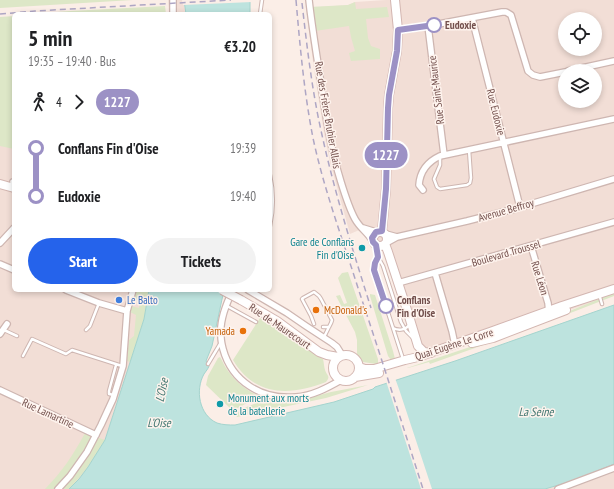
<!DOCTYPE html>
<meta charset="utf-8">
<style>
:root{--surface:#fff;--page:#f2f2f2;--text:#202124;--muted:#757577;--accent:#2563eb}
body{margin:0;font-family:"PT Sans Narrow",sans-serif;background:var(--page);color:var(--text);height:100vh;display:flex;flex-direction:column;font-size:15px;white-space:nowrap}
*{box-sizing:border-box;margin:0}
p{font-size:13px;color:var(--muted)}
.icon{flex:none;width:22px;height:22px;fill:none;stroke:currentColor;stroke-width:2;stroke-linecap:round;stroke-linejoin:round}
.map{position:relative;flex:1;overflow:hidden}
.sheet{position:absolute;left:12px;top:12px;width:260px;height:280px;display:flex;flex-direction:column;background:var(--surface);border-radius:6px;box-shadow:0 2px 6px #0003}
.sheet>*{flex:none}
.badge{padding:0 8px;border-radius:13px;font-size:14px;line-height:26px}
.buttons{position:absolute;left:558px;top:12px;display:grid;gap:8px}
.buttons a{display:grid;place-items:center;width:44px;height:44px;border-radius:50%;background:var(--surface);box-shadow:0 2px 6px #0003;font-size:20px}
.map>.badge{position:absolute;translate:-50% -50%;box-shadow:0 0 0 2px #fff}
.legs{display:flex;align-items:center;gap:6px;height:44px;padding:0 16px;font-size:13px}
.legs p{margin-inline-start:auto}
.summary{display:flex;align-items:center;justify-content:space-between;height:68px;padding:0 16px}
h1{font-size:22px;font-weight:700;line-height:30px}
.primary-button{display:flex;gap:8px;margin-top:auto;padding:8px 16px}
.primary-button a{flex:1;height:46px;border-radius:24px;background:var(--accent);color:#fff;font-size:16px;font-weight:700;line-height:46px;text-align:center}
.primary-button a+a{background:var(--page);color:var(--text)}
ul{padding:0 16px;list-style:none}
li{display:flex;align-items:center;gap:14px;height:48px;font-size:15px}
li i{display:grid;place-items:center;width:6px;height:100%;margin:0 5px;background:currentColor}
li i::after{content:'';width:10px;height:10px;margin:-5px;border:3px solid;border-radius:50%;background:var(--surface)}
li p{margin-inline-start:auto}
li:first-child i{background:linear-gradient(#0000 50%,currentColor 0)}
li:last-child i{background:linear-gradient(currentColor 50%,#0000 0)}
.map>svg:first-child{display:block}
.residential{fill:#f2ded6;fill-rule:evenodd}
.green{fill:#dde7c7}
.water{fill:#bde3de;stroke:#a4d4ce}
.pier{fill:#fbeee7}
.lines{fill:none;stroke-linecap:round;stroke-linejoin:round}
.lane-casing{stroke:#ceb6b1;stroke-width:4.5}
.street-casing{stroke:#ceb6b1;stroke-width:8}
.secondary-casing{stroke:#d3b6b1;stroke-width:10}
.lane{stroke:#fff;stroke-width:2.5}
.street{stroke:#fff;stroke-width:5.5}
.secondary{stroke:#fff;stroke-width:8}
.rail{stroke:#aea6c4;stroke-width:1.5;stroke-dasharray:6 4;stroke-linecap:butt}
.secondary-bridge-casing{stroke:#d3b6b1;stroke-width:10;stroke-linecap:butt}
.secondary-bridge{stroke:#fff;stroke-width:8}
.line-1-casing{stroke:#fff;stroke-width:9}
.line-1{stroke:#9c91c5;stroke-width:6}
.stop-1-dot{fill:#fff;stroke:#9c91c5;stroke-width:2}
.culture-dot{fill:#0f9aa8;stroke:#fef3ed;stroke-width:1.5}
.shop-dot{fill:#3f7fe0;stroke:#fef3ed;stroke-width:1.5}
.food-dot{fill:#e8710a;stroke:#fef3ed;stroke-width:1.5}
.labels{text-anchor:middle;stroke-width:3;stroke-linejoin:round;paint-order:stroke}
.stop-label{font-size:11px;font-weight:bold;fill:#73504d;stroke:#fef3ed;text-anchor:start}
.street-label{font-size:11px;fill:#73504d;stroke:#fef3ed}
.culture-label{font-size:11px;fill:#0d838f;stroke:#fef3ed;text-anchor:end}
.shop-label{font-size:11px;fill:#366cbe;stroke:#fef3ed;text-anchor:start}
.food-label{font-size:11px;fill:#c56008;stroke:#fef3ed;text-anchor:start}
.water-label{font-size:12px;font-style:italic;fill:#427771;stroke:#fef3ed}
</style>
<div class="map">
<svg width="614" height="489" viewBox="0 0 614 489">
<rect width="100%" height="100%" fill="#fbeee7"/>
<path class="residential" d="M168,0H184L186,14H169Z
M386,0H614V295L421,360L386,251L366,227L350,234L330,162L324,133L314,69L306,8L348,5L355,2ZM565,19H595V49H565ZM565,71H595V101H565Z
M14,41V290H149L144,319L105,440L88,467L79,479L69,489H0V42Z
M614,464V489H545L575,480Z"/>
<path class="green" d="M0,0H133L0,8Z
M355,2L356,9L387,7L389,17L366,19L368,38L371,46L380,49V59L351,61L349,53L355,51L351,37L349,26L315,31L309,7L348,5Z
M165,6L166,14H31L70,11Z
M14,16V149L0,146V17Z
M348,272L378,359V364H376L363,362L357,354V340L355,332L336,296L340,295L344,304L347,303L338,278L342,273Z
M136,290H149L144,319L130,362L127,361L129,340L134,336L136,315L130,312L131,306L139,308L140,301L132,299Z
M614,293V296L537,326L430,364L429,362L408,368H407L488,341L562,314Z
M370,294L375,295L393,351L395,359L391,360L388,356L370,296Z
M260,318L323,359C324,363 324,367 325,370C327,376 331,376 326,382C290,396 255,397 233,360Z
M220,357C222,360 224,365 226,368C234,380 244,389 257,395C251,403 241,405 233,411L206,385L208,376L218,358Z
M368,385L326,398L237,417L235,414L244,408L254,404L261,397L276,401L286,402L298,401L331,392Z
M85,433L105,440C94,458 84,474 69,489H45C61,473 74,454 85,433Z"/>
<path class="water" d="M184,0H250V14H186Z
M149,290H224L212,346L206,361L209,366C208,369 206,371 204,374C195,390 199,415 217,423C223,425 229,425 235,425L334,402L373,389L375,387L455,361L614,305V464L575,480L545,489H69L79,479L88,467L105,440L144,319Z"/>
<path class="pier" d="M182,0H252V2L183,5Z
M395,378L400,392L432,489H421L386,381Z"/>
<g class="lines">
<g class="lane-casing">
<path id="lane" d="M260,14L262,0
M440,156V165L434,179L437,187L440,189L467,185L470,183L471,178L469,150
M270,175C274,193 274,208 270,226
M376,245L378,257L383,266L401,322L406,331L413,338
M378,257L375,263L374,269L403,359
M599,294L602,304
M227,306L256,322
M314,324L311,316L302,299L303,298L314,292L319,296L321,299L332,320L331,323L324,337
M323,327H329
M393,328C399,331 406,330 410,324
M4,330L17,336
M86,330L90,326L99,303
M23,356L32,339L66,354L72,350L122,366
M208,364L220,344
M114,395L109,394V391L116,365"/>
</g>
<g class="street-casing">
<path id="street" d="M173,0V14
M309,0C312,28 317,56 321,84C326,117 331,150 341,182C345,195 349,208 355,219C360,228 367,232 372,240
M472,18L520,207
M428,26L444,155
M398,30L428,26L502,12H506L511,15L528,71L533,75L540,77L565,72
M568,71L614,61
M13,182H14
M423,190L419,185C420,171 427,162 440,156L614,119
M363,228L376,232
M386,234L397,237
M0,243L14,228
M386,243L397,237L467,221L514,209L614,179
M531,246L548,303L549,313
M0,264L14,270
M435,273L452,331L455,345
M398,283L614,222
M66,290L99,303L127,311
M233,290C226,304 219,321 221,337C221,341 222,345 223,349C232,382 262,400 296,397C312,396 327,388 341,380
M248,290L287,313L306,326L332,343L337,347L342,355
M0,334L7,324
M0,390L96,435
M58,489L70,476L87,452L101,425L113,399L123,366L127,311L133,290
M558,489L614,468"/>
</g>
<g class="secondary-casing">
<path id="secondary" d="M0,184L14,188
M382,231L386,189L388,108L389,95L397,51L398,30L395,0
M373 239a7 7 0 1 1 14 0a7 7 0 1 1-14 0Z
M385,244L388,252L408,313L418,346L424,352L431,353
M241,300L277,321L319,352L327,355L338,357
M472,343L493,338L566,310
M333 368a13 13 0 1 1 26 0a13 13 0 1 1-26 0Z
M359,367L365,369H374L405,360L418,357L490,332L562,306L614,289
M355,377L379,373"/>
</g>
<use href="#lane" class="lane"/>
<use href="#street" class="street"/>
<use href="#secondary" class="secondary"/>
<path class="rail" d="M296,0C300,46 304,92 313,138C324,190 343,240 359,291C381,357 402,423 423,489
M302,3C307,47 312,91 322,135C335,194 353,251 371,308
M0,14L35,11L231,0"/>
<g class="secondary-bridge-casing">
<path id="secondary-bridge" d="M222,290L241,300"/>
</g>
<use href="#secondary-bridge" class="secondary-bridge"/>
</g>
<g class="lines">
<g class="line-1-casing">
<path id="line-1" d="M386,306L374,270L375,263L378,257L376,245L373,242L372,238L376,232L382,231L386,189L388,108L389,95L397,51L398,30L434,25"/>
</g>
<use href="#line-1" class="line-1"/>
</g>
<g class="stop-1-dot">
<circle cx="434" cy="25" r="7"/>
<circle cx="386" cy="306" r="7"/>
</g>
<g class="culture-dot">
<circle cx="362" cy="248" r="4"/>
<circle cx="220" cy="404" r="4"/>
</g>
<circle class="shop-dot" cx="119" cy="300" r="4"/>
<g class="food-dot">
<circle cx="316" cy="310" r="4"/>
<circle cx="243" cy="331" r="4"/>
</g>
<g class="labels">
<g class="stop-label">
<text x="445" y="29">Eudoxie</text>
<text x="397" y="304">Conflans<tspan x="397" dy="13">Fin d'Oise</tspan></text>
</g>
<g class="street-label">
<text transform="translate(436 90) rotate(-97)" y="4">Rue Saint-Maurice</text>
<text transform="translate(496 112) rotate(76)" y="4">Rue Eudoxie</text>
<text transform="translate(328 115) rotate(80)" y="4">Rue des Frères Bruhier Allais</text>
<text transform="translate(506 210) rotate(-16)" y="4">Avenue Beffroy</text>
<text transform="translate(506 253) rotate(-16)" y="4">Boulevard Troussel</text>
<text transform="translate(540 278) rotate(73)" y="4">Rue Léon</text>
<text transform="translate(280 326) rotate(34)" y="4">Rue de Maurecourt</text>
<text transform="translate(454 344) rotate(-18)" y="4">Quai Eugène Le Corre</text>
<text transform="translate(48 413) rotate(25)" y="4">Rue Lamartine</text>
</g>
<g class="culture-label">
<text x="354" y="246">Gare de Conflans<tspan x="354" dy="13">Fin d'Oise</tspan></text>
<text x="228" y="402" text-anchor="start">Monument aux morts<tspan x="228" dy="13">de la batellerie</tspan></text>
</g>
<g class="shop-label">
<text x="127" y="304">Le Balto</text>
</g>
<g class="food-label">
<text x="324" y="314">McDonald's</text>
<text x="235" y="335" text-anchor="end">Yamada</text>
</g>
<g class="water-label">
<text transform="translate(162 390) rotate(-78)" y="4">L'Oise</text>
<text x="536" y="416">La Seine</text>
<text x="159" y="427">L’Oise</text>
</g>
</g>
</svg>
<div class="buttons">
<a><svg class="icon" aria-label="locate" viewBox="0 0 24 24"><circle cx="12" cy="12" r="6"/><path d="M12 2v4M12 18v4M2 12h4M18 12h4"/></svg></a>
<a><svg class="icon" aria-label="layers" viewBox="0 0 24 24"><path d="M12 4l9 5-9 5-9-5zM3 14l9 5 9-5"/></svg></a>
</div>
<b class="badge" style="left:386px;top:155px;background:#9c91c5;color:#fff">1227</b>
<section class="sheet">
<div class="summary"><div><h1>5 min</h1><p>19:35 – 19:40 · Bus</p></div><b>€3.20</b></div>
<div class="legs"><svg class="icon" aria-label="walk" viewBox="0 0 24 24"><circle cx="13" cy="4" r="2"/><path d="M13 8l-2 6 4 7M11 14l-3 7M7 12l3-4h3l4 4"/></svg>4<svg class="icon" aria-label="forward" viewBox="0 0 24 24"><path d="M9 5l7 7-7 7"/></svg><b class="badge" style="background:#9c91c5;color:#fff">1227</b></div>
<ul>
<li><i style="color:#9c91c5"></i><b>Conflans Fin d'Oise</b><p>19:39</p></li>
<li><i style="color:#9c91c5"></i><b>Eudoxie</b><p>19:40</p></li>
</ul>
<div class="primary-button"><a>Start</a><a>Tickets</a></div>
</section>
</div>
